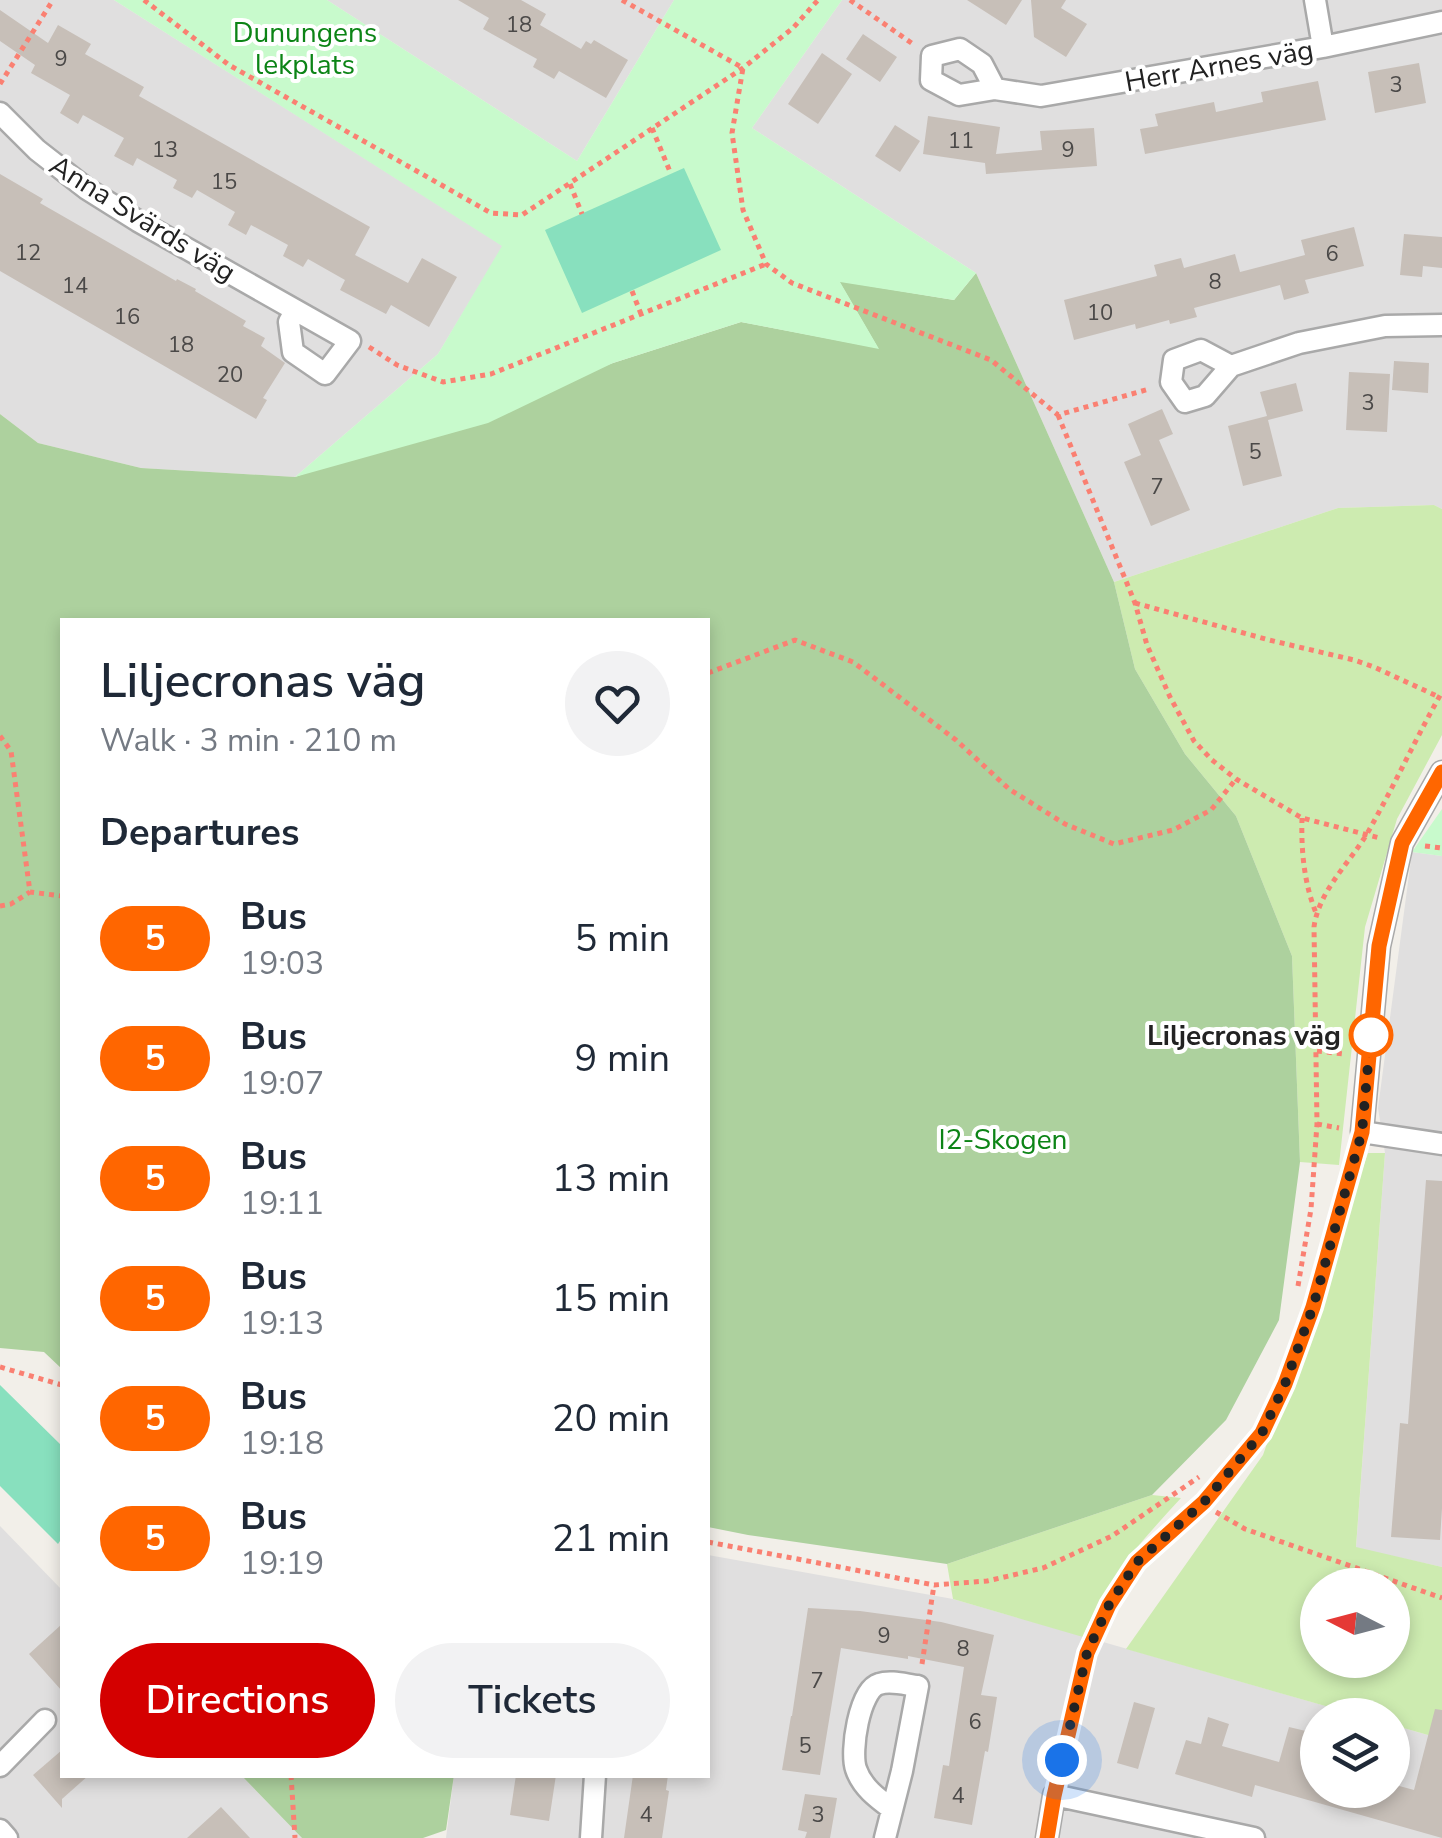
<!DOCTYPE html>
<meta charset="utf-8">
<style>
:root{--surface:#fff;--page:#f2f2f3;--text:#1f2937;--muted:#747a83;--accent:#d40000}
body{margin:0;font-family:"Nunito Sans",sans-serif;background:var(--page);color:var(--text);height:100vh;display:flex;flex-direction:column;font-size:38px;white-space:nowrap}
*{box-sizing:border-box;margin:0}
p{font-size:32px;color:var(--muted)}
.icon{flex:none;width:55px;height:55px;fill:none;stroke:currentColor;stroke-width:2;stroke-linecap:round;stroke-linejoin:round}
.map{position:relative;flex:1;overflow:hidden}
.panel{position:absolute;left:60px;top:618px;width:650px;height:1160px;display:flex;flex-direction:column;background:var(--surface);border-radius:0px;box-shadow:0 5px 15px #0003}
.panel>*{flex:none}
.badge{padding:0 20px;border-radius:32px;font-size:35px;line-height:65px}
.needle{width:65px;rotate:276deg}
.fabs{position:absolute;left:1300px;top:1568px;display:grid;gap:20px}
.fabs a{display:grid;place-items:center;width:110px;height:110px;border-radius:50%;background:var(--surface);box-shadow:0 5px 15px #0003;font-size:50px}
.you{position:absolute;width:50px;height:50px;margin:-25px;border:8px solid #fff;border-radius:50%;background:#1a73e8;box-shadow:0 0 0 15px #1a73e833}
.map>.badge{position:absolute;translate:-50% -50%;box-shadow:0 0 0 5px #fff}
h2{padding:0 40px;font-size:38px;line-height:90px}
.round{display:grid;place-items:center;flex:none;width:105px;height:105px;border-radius:52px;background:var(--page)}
.head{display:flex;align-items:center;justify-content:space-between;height:170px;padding:0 40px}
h1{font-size:48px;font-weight:600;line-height:75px}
.action{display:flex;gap:20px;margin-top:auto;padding:20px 40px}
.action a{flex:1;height:115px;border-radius:60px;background:var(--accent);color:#fff;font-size:40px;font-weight:600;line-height:115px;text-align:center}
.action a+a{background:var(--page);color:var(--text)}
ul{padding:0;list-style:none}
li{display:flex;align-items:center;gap:30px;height:120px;padding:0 40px}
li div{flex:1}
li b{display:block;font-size:38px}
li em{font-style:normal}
li .badge{min-width:110px;font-weight:700;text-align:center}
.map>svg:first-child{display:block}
.residential{fill:#e0dfdf}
.grass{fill:#cdebb0;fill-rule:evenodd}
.forest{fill:#add19e}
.park{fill:#c8facc}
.pitch{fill:#88e0be}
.building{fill:#c7bfb8}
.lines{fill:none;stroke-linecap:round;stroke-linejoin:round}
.service-casing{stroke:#a9a9a9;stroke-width:15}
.minor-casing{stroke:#a9a9a9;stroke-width:25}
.path{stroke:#fa8072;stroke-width:5;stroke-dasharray:5 5;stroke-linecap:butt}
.service{stroke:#fff;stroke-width:10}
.minor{stroke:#fff;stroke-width:20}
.line-casing{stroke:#fff;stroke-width:22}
.line{stroke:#f60;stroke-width:15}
.walk{stroke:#222;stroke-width:10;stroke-dasharray:0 18}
.stop-dot{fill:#fff;stroke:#f60;stroke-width:5}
.labels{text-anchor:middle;stroke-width:8;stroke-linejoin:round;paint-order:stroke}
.number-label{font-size:22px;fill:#4b4948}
.park-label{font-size:28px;fill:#0c8416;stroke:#fff}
.street-label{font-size:28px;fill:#222;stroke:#fff}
.stop-label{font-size:28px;font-weight:bold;fill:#222;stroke:#fff;text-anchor:end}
</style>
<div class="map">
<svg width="1442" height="1838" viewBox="0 0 1442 1838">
<rect width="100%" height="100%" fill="#f2efe9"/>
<path class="residential" d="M0,0H114L503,246L438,354L295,477L141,468L38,443L0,414Z
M327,0H674L577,161Z
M842,0H1442V509L1434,505L1338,508L1114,582L976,273L752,128Z
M1412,852L1442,856V1567L1356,1548L1385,1153L1378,1108Z
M0,1526L62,1590V1775H241L302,1838H0Z
M708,1555L953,1599L1357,1715H1318V1790H1392L1393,1725L1442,1739V1838H446L454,1775H708Z"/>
<path class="grass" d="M1434,505L1442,509V735L1397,819L1365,927L1339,1165L1300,1162L1292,956L1236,816L1185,754L1135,669L1114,582L1338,508Z
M1368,1153H1385L1356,1547L1442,1567V1739L1393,1725L1392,1715H1357L1126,1649L1263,1455ZM1318,1585H1392V1660H1318Z
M1152,1495L1181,1498C1138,1545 1108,1577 1083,1637L953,1599L947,1564Z"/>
<path class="forest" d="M976,273L1114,582L1135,669L1185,754L1236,816L1292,956L1300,1162L1279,1320L1226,1420L1152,1495L947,1564L748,1535L708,1527V620H62V1369L44,1352L0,1348V414L38,443L141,468L295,477L613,363L741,322L878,348L839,281L954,300Z
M241,1775H454L446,1830L423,1838H302Z"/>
<path class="park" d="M114,0H327L577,161L674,0H842L752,128L976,273L954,300L840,282L879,349L741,322L613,363L488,423L295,477L438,354L502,246Z
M1442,809V856L1412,852Z"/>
<path class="pitch" d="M684,168L721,250L582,313L545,230Z
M0,1385L62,1446V1538L58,1544L0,1486Z"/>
<path class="building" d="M458,0H521L546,14L540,25L581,49L586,41L591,44L594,40L628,60L606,98L559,71L554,79L533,67L537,59L483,29L489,18Z
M967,0H1022L1006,25Z
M1031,0H1066L1061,8L1087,24L1066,57L1034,37Z
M0,10L48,43L58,25L91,44L85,54L144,87L139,96L370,227L355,255L408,283L422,258L457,277L429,327L391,305L386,314L340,290L345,280L308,259L303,267L283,256L288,245L251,225L246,235L228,225L235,212L197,190L192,198L173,188L177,180L137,158L133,166L114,156L124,138L83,115L78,124L60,113L70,95L31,73L35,65L0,41Z
M863,34L897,57L880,82L846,59Z
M822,53L852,74L818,124L788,104Z
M1419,63L1426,103L1375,113L1368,72Z
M1318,81L1326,120L1145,154L1140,129L1158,126L1155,114L1214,102L1216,112L1263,102L1261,92Z
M928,116L1000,127L996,154L1042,150L1040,131L1094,128L1097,166L986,174L985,163L923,154Z
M895,125L920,141L900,172L875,156Z
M0,174L43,199L40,203L176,281L177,279L196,289L195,291L246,321L243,326L265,338L261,346L285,363L263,398L267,400L256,419L0,271Z
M1354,227L1364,266L1305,280L1309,293L1284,300L1280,285L1194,308L1197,317L1170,324L1169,320L1136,329L1135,324L1074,340L1064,300L1157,276L1154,265L1181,258L1184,268L1235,254L1240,272L1305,255L1301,240Z
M1404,234L1442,237V268L1423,266L1422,277L1400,275Z
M1394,361L1429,363L1428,393L1392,390Z
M1349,372L1390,374L1387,432L1346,430Z
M1296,383L1303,411L1268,420L1282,476L1243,486L1228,426L1267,416L1260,392Z
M1162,409L1173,434L1159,440L1190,510L1151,526L1124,462L1141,455L1128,424Z
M1426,1180L1442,1181V1508L1440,1540L1391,1537L1400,1423L1408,1424Z
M808,1608L860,1611L941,1622L994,1635L981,1695L997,1697L988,1752L985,1751L972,1825L934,1818L943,1765L949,1766L964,1667L908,1656V1659L841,1648L820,1775L782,1770L791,1716H792Z
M62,1624V1691L29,1654Z
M1134,1702L1155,1708L1138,1769L1117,1763Z
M1435,1709L1442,1710V1838L1255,1785L1252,1797L1175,1774L1186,1740L1201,1744L1208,1717L1229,1724L1222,1746L1279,1762L1289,1727L1310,1732L1304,1755L1318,1759V1790H1392V1784L1414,1790Z
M62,1750V1775H89L62,1799V1808L33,1775Z
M516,1775H556L549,1821L510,1815Z
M633,1775H668L666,1790L669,1791L662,1838H624Z
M805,1794L837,1798L830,1838H805L807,1832L798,1830Z
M221,1807L250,1838H187Z"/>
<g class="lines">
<g class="service-casing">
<path id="service" d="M1054,1795L1087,1653L1109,1605L1137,1562L1204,1502L1262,1433L1285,1385L1313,1307L1362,1132"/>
</g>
<g class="minor-casing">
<path id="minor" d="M1315,0L1323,47
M995,89L982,64L960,49L932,56L931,80L959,95L995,89L1041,96L1323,47L1442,22
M0,113L37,150L87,189L138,221L350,341L325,374L293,352L289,322L295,311
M1231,366L1201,350L1174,360L1171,382L1185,402L1205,396L1231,366L1299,343L1385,326L1442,325
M1442,772L1402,843L1379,946L1362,1132L1442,1144
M0,1766L45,1720
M0,1830L7,1838
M591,1838L595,1775
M885,1838L902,1771L918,1686C907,1685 891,1680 879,1684C859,1690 850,1752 856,1769C862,1787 877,1798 892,1809
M1047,1838L1054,1795L1254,1838"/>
</g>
<path class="path" d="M144,0L229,65L491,213L522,215L743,68L793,28L818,0
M622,0L743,68L732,133L743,210L766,264L792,283L991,360L1058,415L1149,389
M850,0L913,44
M0,84L53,0
M652,128L671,174
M570,184L582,214
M632,291L641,314
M369,347L397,365L443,382L491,374L766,264
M1058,415L1135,603L1147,645L1170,697L1194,741L1212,760L1236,779L1302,818L1380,838
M1135,603L1269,640L1354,660L1374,667L1439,697
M708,673L795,640L853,662L956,740L1009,789L1065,824L1114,844L1173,830L1211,810L1236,779
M0,736L11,751L30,892L62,896
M1302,818C1301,850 1304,883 1316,913
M1425,846L1442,848
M0,906L11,904L30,892
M1317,1051L1344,1054
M1317,1124L1339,1128
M1298,1286L1311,1209L1317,1124L1314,927C1319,890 1350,863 1368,832C1394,786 1416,738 1442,692
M0,1367L62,1385
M1216,1512L1245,1529L1442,1598
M708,1542L934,1585L987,1581L1043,1568L1112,1536L1199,1477
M922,1664L934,1585
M291,1775L295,1838"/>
<use href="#service" class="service"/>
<use href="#minor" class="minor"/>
</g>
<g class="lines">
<g class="line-casing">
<path id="line" d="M1047,1838L1054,1796L1087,1653L1109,1605L1137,1562L1204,1502L1262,1433L1285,1384L1313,1307L1362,1132L1379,946L1402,843L1442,772"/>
</g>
<use href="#line" class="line"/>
<path class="walk" d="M1062,1760L1087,1653L1109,1605L1137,1562L1204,1502L1262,1433L1285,1384L1313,1307L1362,1132L1372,1020L1371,1035"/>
</g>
<circle class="stop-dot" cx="1371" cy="1035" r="20"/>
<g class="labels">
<g class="number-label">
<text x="519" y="32">18</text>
<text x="61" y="66">9</text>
<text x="1396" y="92">3</text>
<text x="961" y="148">11</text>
<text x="165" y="157">13</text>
<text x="1068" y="157">9</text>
<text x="224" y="189">15</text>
<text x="28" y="260">12</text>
<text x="1332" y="261">6</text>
<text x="1215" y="289">8</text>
<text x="75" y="293">14</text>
<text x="1100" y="320">10</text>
<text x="127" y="324">16</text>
<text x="181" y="352">18</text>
<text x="230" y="382">20</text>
<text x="1368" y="410">3</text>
<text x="1255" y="459">5</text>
<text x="1157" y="494">7</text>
<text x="884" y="1643">9</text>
<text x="963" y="1656">8</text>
<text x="817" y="1688">7</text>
<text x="975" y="1729">6</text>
<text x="805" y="1753">5</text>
<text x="958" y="1803">4</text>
<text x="646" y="1822">4</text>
<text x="818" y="1822">3</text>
</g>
<g class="park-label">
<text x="305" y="42">Dunungens<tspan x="305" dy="32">lekplats</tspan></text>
<text x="1003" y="1149">I2-Skogen</text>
</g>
<g class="street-label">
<text transform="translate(1219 65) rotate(-10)" y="10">Herr Arnes väg</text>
<text transform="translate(143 218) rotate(32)" y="10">Anna Svärds väg</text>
</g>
<g class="stop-label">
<text x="1341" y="1045">Liljecronas väg</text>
</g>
</g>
</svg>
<div class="fabs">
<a><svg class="needle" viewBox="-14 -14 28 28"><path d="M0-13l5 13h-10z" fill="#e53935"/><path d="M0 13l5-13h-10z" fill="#747a83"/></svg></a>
<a><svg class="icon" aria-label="layers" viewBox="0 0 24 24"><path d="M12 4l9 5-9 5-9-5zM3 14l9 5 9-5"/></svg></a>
</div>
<div class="you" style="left:1062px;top:1760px"></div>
<section class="panel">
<div class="head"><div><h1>Liljecronas väg</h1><p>Walk · 3 min · 210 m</p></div><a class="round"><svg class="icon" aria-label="heart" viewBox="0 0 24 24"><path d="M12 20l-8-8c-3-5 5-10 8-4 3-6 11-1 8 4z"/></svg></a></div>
<h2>Departures</h2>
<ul>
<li><span class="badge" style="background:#f60;color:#fff">5</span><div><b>Bus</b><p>19:03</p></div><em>5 min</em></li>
<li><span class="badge" style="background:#f60;color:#fff">5</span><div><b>Bus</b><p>19:07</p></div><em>9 min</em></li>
<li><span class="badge" style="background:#f60;color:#fff">5</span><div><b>Bus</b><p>19:11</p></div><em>13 min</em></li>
<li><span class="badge" style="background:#f60;color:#fff">5</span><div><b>Bus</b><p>19:13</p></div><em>15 min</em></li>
<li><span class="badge" style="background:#f60;color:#fff">5</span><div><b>Bus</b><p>19:18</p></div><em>20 min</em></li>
<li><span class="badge" style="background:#f60;color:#fff">5</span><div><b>Bus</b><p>19:19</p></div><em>21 min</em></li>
</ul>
<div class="action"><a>Directions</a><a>Tickets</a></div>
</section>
</div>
